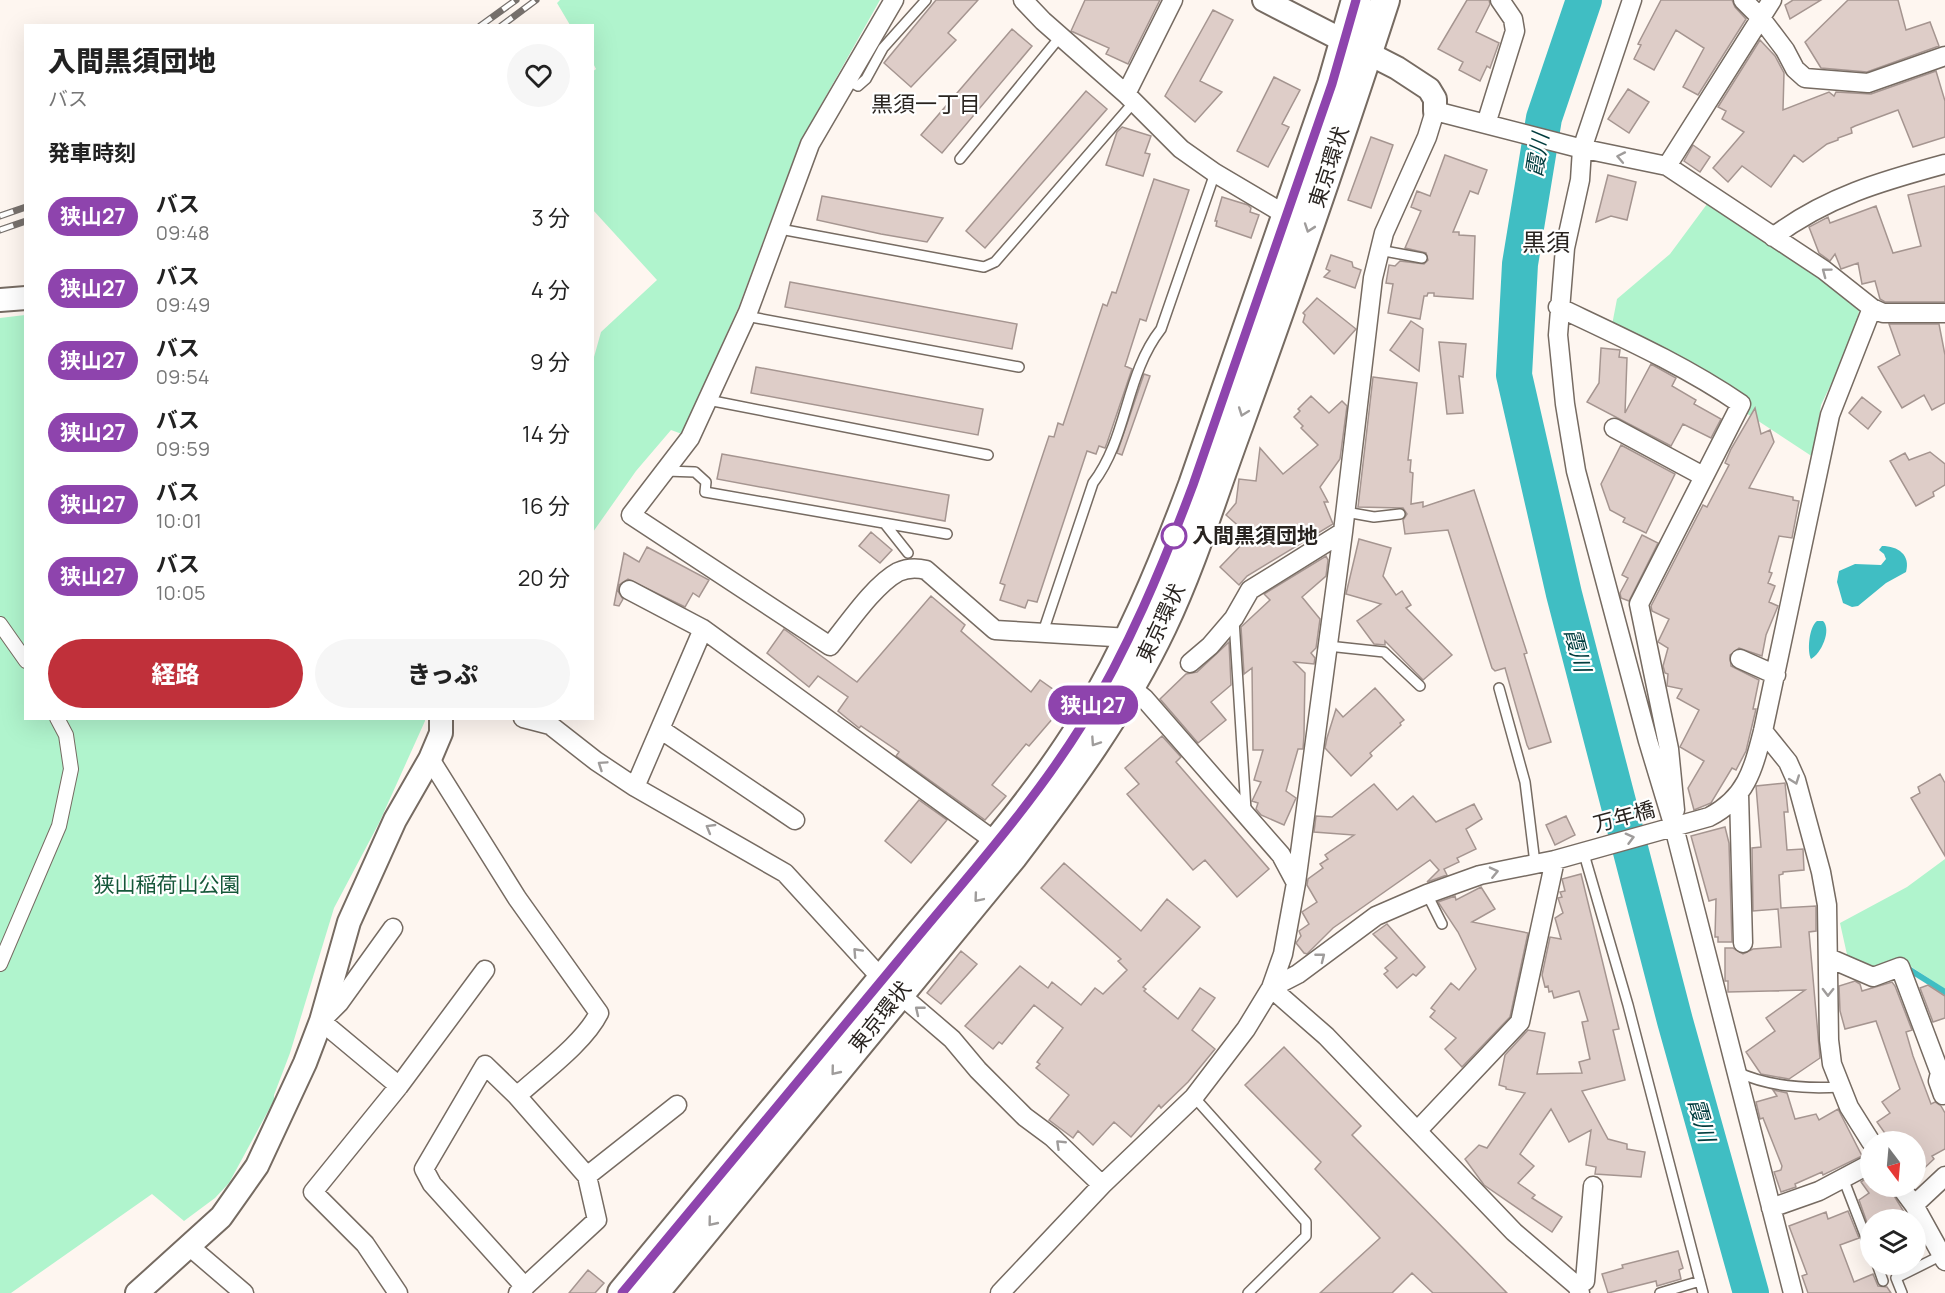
<!DOCTYPE html>
<html lang="ja">
<meta charset="utf-8">
<style>
:root{--surface:#fff;--page:#f6f6f6;--text:#222;--muted:#767676;--accent:#c0303a}
body{margin:0;font-family:Manrope,"Noto Sans JP",sans-serif;background:var(--page);color:var(--text);height:100vh;display:flex;flex-direction:column;font-size:22px;white-space:nowrap}
*{box-sizing:border-box;margin:0}
p{font-size:20px;color:var(--muted)}
.icon{flex:none;width:33px;height:33px;fill:none;stroke:currentColor;stroke-width:2;stroke-linecap:round;stroke-linejoin:round}
.map{position:relative;flex:1;overflow:hidden}
.sheet{position:absolute;left:24px;top:24px;width:570px;height:696px;display:flex;flex-direction:column;background:var(--surface);border-radius:0px;box-shadow:0 6px 24px #0002}
.sheet>*{flex:none}
.badge{padding:0 12px;border-radius:20px;font-size:21px;line-height:39px}
.needle{width:39px;rotate:164deg}
.controls{position:absolute;left:1860px;top:1131px;display:grid;gap:12px}
.controls a{display:grid;place-items:center;width:66px;height:66px;border-radius:50%;background:var(--surface);box-shadow:0 6px 24px #0002;font-size:30px}
.map>.badge{position:absolute;translate:-50% -50%;box-shadow:0 0 0 3px #fff}
h2{padding:0 24px;font-size:22px;line-height:54px}
.round{display:grid;place-items:center;flex:none;width:63px;height:63px;border-radius:32px;background:var(--page)}
.headline{display:flex;align-items:center;justify-content:space-between;height:102px;padding:0 24px}
h1{font-size:28px;font-weight:800;line-height:45px}
.primary-button{display:flex;gap:12px;margin-top:auto;padding:12px 24px}
.primary-button a{flex:1;height:69px;border-radius:36px;background:var(--accent);color:#fff;font-size:24px;font-weight:800;line-height:69px;text-align:center}
.primary-button a+a{background:var(--page);color:var(--text)}
ul{padding:0;list-style:none}
li{display:flex;align-items:center;gap:18px;height:72px;padding:0 24px}
li div{flex:1}
li b{display:block;font-size:22px}
li em{font-style:normal}
li .badge{min-width:66px;font-weight:700;text-align:center}
.map>svg:first-child{display:block}
.green{fill:#b0f4cd}
.water{fill:#40bec3}
.lines{fill:none;stroke-linecap:round;stroke-linejoin:round}
.stream{stroke:#40bec3;stroke-width:6}
.river{stroke:#40bec3;stroke-width:36}
.building{fill:#decdc8;stroke:#a59590;stroke-width:1.5}
.service-casing{stroke:#766b62;stroke-width:12}
.pedestrian-casing{stroke:#766b62;stroke-width:16}
.minor-casing{stroke:#766b62;stroke-width:21}
.tertiary-casing{stroke:#766b62;stroke-width:26}
.trunk-casing{stroke:#766b62;stroke-width:32}
.service{stroke:#fff;stroke-width:9}
.pedestrian{stroke:#fff;stroke-width:14}
.minor{stroke:#fff;stroke-width:18}
.tertiary{stroke:#fff;stroke-width:22}
.trunk{stroke:#fff;stroke-width:28}
.rail-casing{stroke:#77716d;stroke-width:7}
.rail{stroke:#fff;stroke-width:4.5;stroke-dasharray:14;stroke-linecap:butt}
.oneway{stroke:#9f9c9b}
.line-casing{stroke:#fff;stroke-width:14}
.line{stroke:#8e44ad;stroke-width:9}
.stop-dot{fill:#fff;stroke:#8e44ad;stroke-width:3}
.labels{text-anchor:middle;stroke-width:4.5;stroke-linejoin:round;paint-order:stroke}
.street-label{font-size:21px;fill:#292420;stroke:#fff}
.stop-label{font-size:21px;font-weight:bold;fill:#292420;stroke:#fff;text-anchor:start}
.park-label{font-size:21px;fill:#16583a;stroke:#fff}
.neighbourhood-label{font-size:22px;fill:#292420;stroke:#fff}
.water-label{font-size:22px;font-style:italic;fill:#003c3e;stroke:#fff}
.quarter-label{font-size:24px;fill:#292420;stroke:#fff}
</style>
<div class="map">
<svg width="1945" height="1293" viewBox="0 0 1945 1293">
<rect width="100%" height="100%" fill="#fef6f0"/>
<path class="green" d="M560,0H880L800,142L739,306L682,434L671,430L636,471L593,532L594,357L601,332L657,280L593,210L592,72L596,69L593,63L592,26L570,25L557,3Z
M1710,200L1860,306L1854,336L1821,405L1813,457L1612,325L1617,299L1670,254Z
M25,315L26,718H425V721L379,823L334,908L290,1053L274,1095V1100L229,1183L215,1198L184,1221L152,1194L11,1293H0V318Z
M1945,859V989L1904,962L1871,971L1848,959L1840,923L1907,887Z"/>
<path class="water" d="M1882,546C1898,546 1911,555 1906,572L1886,583L1858,606L1852,607L1843,603L1837,582L1839,571L1855,564L1881,565L1886,559L1884,554L1879,550Z
M1817,621H1823C1832,630 1821,654 1811,659C1807,651 1809,627 1817,621Z"/>
<g class="lines">
<path class="stream" d="M1907,968L1945,992"/>
<path class="river" d="M1584,0L1544,118L1520,264L1514,375L1564,594L1675,1021L1751,1293"/>
</g>
<path class="building" d="M936,0H978L948,33L956,40L911,87L884,63Z
M1085,0H1160L1128,64L1106,54L1109,48L1071,31Z
M1467,0H1489L1490,4L1476,32L1499,43L1490,68L1487,66L1480,81L1459,70L1463,62L1438,49Z
M1661,0H1732L1735,7L1746,19L1698,95L1683,87L1704,48L1676,30L1654,70L1634,59L1641,45L1638,44Z
M1793,0H1821L1790,19L1785,5Z
M1848,0H1898L1906,30L1930,22L1939,46L1867,72L1821,68L1805,42Z
M1213,10L1233,20L1200,81L1222,92L1195,122L1165,96Z
M1012,29L1032,46L942,153L921,135Z
M1760,40L1775,56L1784,73L1783,110L1829,92L1834,96L1836,92L1871,94L1936,71L1945,101V137L1913,147L1898,110L1855,126L1851,128L1852,133L1838,138V140L1827,144L1803,162L1794,155L1771,187L1742,166L1728,182L1713,168L1744,132L1722,119L1726,111L1718,107Z
M1274,77L1300,90L1282,124L1289,127L1268,167L1237,151Z
M1628,89L1649,102L1629,133L1608,119Z
M1086,91L1107,109L985,248L966,231Z
M1122,127L1151,136L1145,153L1150,154L1143,176L1106,165L1117,132Z
M1371,137L1393,145L1371,208L1348,200Z
M1693,145L1710,157L1700,172L1684,161Z
M1445,155L1487,170L1478,194L1470,191L1453,232H1459V235L1475,236L1473,299L1434,296V293H1428L1427,296H1424L1420,319L1388,313L1393,284L1386,283L1389,265L1395,266L1400,261L1424,264L1428,260L1426,253L1405,248L1421,211L1411,207L1417,191L1430,196Z
M1608,175L1636,182L1627,220L1611,216L1596,222Z
M1154,179L1189,190L1146,321L1140,319L1125,366L1132,369L1107,443L1105,448L1099,446L1096,454L1087,451L1037,602L1028,600L1025,608L1000,600L1005,585L1000,583L1049,436L1054,437L1058,423L1063,425L1103,304L1107,306L1112,292L1116,293Z
M1945,186V302H1885L1880,299L1875,281L1862,284L1858,263L1841,269L1835,254L1830,261L1819,253L1809,227L1828,217L1830,223L1876,206L1893,253L1921,246L1908,195Z
M822,196L943,218L927,242L881,234L817,220Z
M1222,197L1248,205L1251,208L1250,212L1259,215L1251,238L1216,226L1217,221H1215Z
M1331,255L1352,262L1353,267L1361,270L1355,288L1324,277L1330,271L1326,269Z
M790,282L1017,324L1012,349L785,307Z
M1317,298L1356,329L1334,354L1303,322L1305,315L1303,313Z
M1411,321L1423,329L1419,371L1390,350Z
M1889,324H1939L1945,355V403L1932,410L1924,395L1902,408L1878,367L1900,355Z
M1439,342L1466,344L1463,377L1459,376L1463,413L1447,414Z
M1601,348L1620,350L1619,357L1627,358L1625,413L1651,364L1676,378L1672,386L1696,400L1694,404L1721,419L1711,438L1683,424L1671,446L1587,402L1599,383Z
M756,367L983,409L978,435L751,393Z
M1144,374L1150,376L1122,455L1117,453Z
M1373,377L1417,383L1408,460H1411L1410,472L1413,473L1411,504L1423,502V507L1474,490L1527,653L1524,654L1551,742L1529,749L1527,745L1505,668L1495,671L1492,668L1448,530L1405,534L1403,520L1407,514L1403,508L1358,507Z
M1311,396L1329,413L1342,401L1347,406L1340,459L1320,487L1328,502H1324L1333,524L1247,576L1239,585L1220,567L1250,536L1226,515L1236,503L1239,479L1256,481L1260,448L1283,474L1318,445L1301,428L1303,426L1294,417L1300,411L1298,409Z
M1862,397L1881,412L1868,429L1849,413Z
M1755,408L1761,434L1770,430L1774,442L1749,488L1793,497V500L1799,501L1792,538L1779,536L1769,572L1772,573L1768,583L1775,586L1769,602L1778,606L1766,635L1762,656L1739,648L1730,655L1731,666L1759,680L1753,709H1756L1746,751L1736,770L1732,768L1711,803L1694,810L1688,788L1704,761L1680,747L1699,710L1677,698L1682,689L1667,686L1668,674L1665,673L1663,666L1668,648L1658,642L1669,619L1652,611L1651,606L1703,505L1707,507L1729,465L1725,463L1731,449Z
M1621,445L1675,474L1646,533L1623,522L1625,518L1610,510L1601,484Z
M1930,452L1945,464V485L1933,492L1934,496L1916,506L1890,461L1905,453L1909,460Z
M722,454L949,495L945,521L717,479Z
M871,532L892,550L880,563L859,546Z
M1642,535L1658,543L1629,601L1621,598L1620,593L1628,578L1622,575Z
M1359,539L1391,548L1383,576L1396,595L1402,591L1411,605L1406,608L1452,655L1423,680L1385,641V645L1374,644L1357,621L1381,604L1346,594Z
M647,547L709,580L699,597L693,593L685,607L628,579L619,585L618,591L623,599L619,606L614,605L624,553L639,562Z
M1326,556L1328,560L1326,576L1302,597L1320,619L1316,648L1311,653L1315,658L1314,664L1294,662L1305,673L1304,735L1303,749H1298L1286,791L1296,798L1284,825L1261,815L1256,809L1258,803L1252,801L1261,782L1254,780L1263,750H1253L1252,668L1244,674L1241,627L1270,600L1264,594Z
M931,596L965,625L961,631L1031,692L1040,680L1054,690L1048,697L1066,703L1029,746L1026,744L992,785L1006,796L985,820L896,756L899,752L861,726L859,728L838,711L848,697L818,676L809,687L767,653L784,629L857,682Z
M1229,642L1231,685L1211,702L1226,720L1198,743L1160,699L1186,674L1197,672Z
M1375,688L1404,720L1400,723L1401,725L1370,753L1372,756L1351,776L1325,748L1327,738L1336,709L1343,717Z
M1162,736L1181,757L1176,762L1269,869L1237,897L1205,860L1193,870L1127,794L1139,784L1125,768Z
M1940,774L1945,783V856L1911,798L1920,793L1918,787Z
M1785,783L1788,812H1784L1787,850L1803,849L1804,870L1783,872V874L1779,875L1781,908L1816,906V931L1809,932L1820,1058L1789,1079L1761,1074L1746,1052L1775,1031L1766,1018L1805,990L1728,992V981H1725V948H1733L1743,954L1753,949L1781,947L1778,909L1753,911L1752,848L1761,847L1756,786Z
M1374,784L1397,810L1413,796L1436,822L1474,804L1482,819L1466,829L1476,849L1457,858L1459,862L1444,869L1447,875L1427,882L1439,870L1430,860L1333,928L1307,954L1304,953L1296,943L1301,936L1299,931L1309,924L1302,912L1317,902L1307,885L1308,879L1323,868L1320,864L1328,859L1325,855L1354,835L1314,832L1316,816L1332,817Z
M919,800L947,820L911,863L885,841Z
M1566,816L1575,835L1555,845L1546,825Z
M1725,827L1729,843L1732,942H1718V937H1715L1716,899L1709,901L1691,836Z
M1064,863L1141,931L1167,899L1200,927L1143,987L1146,989L1144,991L1178,1019L1200,988L1215,998L1192,1030L1215,1049L1188,1082L1161,1108L1159,1105L1131,1137L1114,1122L1093,1145L1078,1131L1073,1138L1049,1120L1069,1095L1036,1068L1040,1064L1037,1062L1063,1028L1034,1005L1002,1044L999,1042L993,1049L965,1026L1020,966L1048,988L1052,982L1081,1005L1095,988L1103,994L1127,970L1118,961L1121,959L1041,888Z
M1581,874L1619,1029L1613,1030L1625,1080L1582,1091L1608,1139L1627,1144V1149L1645,1152L1641,1177L1595,1174L1596,1167L1586,1165L1591,1130L1569,1142L1551,1109L1520,1154L1534,1166L1518,1183L1535,1195L1532,1198L1562,1217L1552,1232L1484,1185L1465,1159L1479,1145L1487,1148L1525,1093L1506,1089V1087L1499,1085L1505,1055L1528,1030L1545,1033L1537,1074L1582,1073L1579,1062L1590,1059L1582,1022L1588,1021L1579,991L1554,998L1552,991L1549,992L1548,986L1545,987L1542,975L1550,937L1561,939L1555,918L1563,913L1558,898L1562,897L1560,892L1565,891L1562,879Z
M1481,887L1495,909L1472,922L1528,933L1510,1017L1462,1067L1445,1049L1456,1038L1430,1017L1435,1011L1431,1008L1451,983L1459,990L1476,969L1458,932L1438,902L1455,896L1456,900Z
M1387,924L1425,967L1416,976L1413,974L1397,988L1384,974L1388,971L1385,968L1397,958L1373,934Z
M961,951L977,964L941,1004L927,993Z
M1855,981L1860,984L1862,991L1892,982L1895,986L1912,1030L1906,1032L1913,1056L1931,1104L1935,1102L1941,1106L1945,1113V1149L1932,1156L1934,1159L1916,1176V1142H1891L1877,1122L1890,1113L1882,1102L1900,1089L1876,1021L1845,1029L1840,1011L1839,986Z
M1928,985L1945,996V1018L1933,1022L1920,988Z
M1284,1047L1361,1126L1352,1135L1507,1293H1433L1412,1273L1392,1293H1320L1380,1238L1315,1169L1321,1162L1245,1085Z
M1773,1090L1787,1093L1795,1119L1816,1114L1819,1120L1838,1109L1862,1156L1823,1175L1822,1172L1795,1184L1796,1187L1781,1192L1774,1172L1781,1170L1782,1166L1763,1118L1760,1119L1756,1102L1777,1096Z
M1870,1176V1186H1888L1909,1220H1870V1231L1859,1200L1869,1193L1861,1182Z
M1848,1211L1859,1238L1840,1245L1854,1282L1873,1274L1878,1286L1887,1287L1891,1293H1808L1802,1276L1807,1274L1789,1226L1826,1212L1828,1219Z
M1678,1251L1683,1268L1679,1270L1681,1279L1657,1286L1656,1281L1608,1293L1602,1274L1623,1268L1622,1265Z
M588,1270L604,1283L595,1293H569Z"/>
<g class="lines">
<g class="service-casing">
<path id="service" d="M847,80L858,86L866,79L883,48L926,0
M960,159L1060,37
M780,229L984,267L995,262L1134,102
M1379,250L1422,258
M746,316L1019,367
M708,400L988,455
M666,471L695,472L706,482L705,492L947,534
M1346,512L1374,517L1400,514
M885,524L908,553
M1234,620L1246,810
M1043,632L1093,483C1128,437 1125,375 1161,329L1215,173
M1328,646L1384,652L1420,686
M1499,688L1525,782L1535,863
M1585,850L1586,861L1628,1005L1703,1293
M1427,894L1442,924
M1737,1072C1770,1087 1805,1089 1840,1087
M1194,1097L1306,1222V1236L1248,1293
M1843,1178L1870,1248
M1877,1264L1883,1281
M1660,1293L1700,1281
M1902,1293L1896,1278L1942,1255"/>
</g>
<g class="pedestrian-casing">
<path id="pedestrian" d="M0,624L26,661
M0,964L59,826L71,769L66,735L57,718"/>
</g>
<g class="minor-casing">
<path id="minor" d="M894,0L810,144L748,312L690,438L631,515L830,646C848,624 874,585 898,572C907,568 918,568 926,570L995,630L1130,638
M1023,0L1043,21L1126,94L1181,149L1215,173L1286,215
M1632,0L1582,149L1580,180L1565,248L1558,335L1565,404L1576,471L1648,741L1674,827L1793,1293
M1743,0L1760,17L1785,50L1795,69L1805,78L1868,83L1945,56
M1126,94L1173,0
M1486,124L1515,31L1513,19L1500,0
M1667,166L1772,0
M1773,237C1826,197 1882,181 1945,164
M1558,307C1621,337 1684,365 1741,404L1639,604L1669,749L1675,810
M1614,428L1703,476
M629,590L703,629
M1740,659L1776,675
M1190,663L1210,646L1234,618L1250,590L1343,532
M1130,687L1144,698L1281,855L1296,883
M523,718L550,725L596,761L635,787L785,873L882,979L952,1039L978,1070L1025,1117L1052,1137L1102,1185
M660,729L795,820
M1763,731L1788,762L1796,780L1821,872L1827,905L1829,1040L1832,1064L1849,1107L1871,1142
M430,759L517,898L599,1013C584,1043 542,1073 517,1096
M635,787L703,629L996,842
M1739,794L1743,943
M393,928L339,1003L321,1021L399,1086
M1829,958L1873,977L1900,967L1940,1073L1938,1081L1943,1095
M1271,988L1298,974L1376,916L1427,894L1480,875L1555,860L1709,817C1746,798 1753,770 1763,731L1830,415L1872,308
M1271,988L1326,1036L1514,1232L1577,1286L1580,1293
M1418,1130L1520,1022L1555,860
M1900,1186L1914,1205L1945,1261
M1914,1205L1945,1176
M1771,1208L1819,1191L1870,1164
M189,1246L244,1293
M1577,1286L1585,1281L1593,1186
M525,1287L432,1184L424,1169L485,1065L517,1096L587,1176
M398,1293L365,1244L313,1192L399,1086L485,970
M518,1293L597,1220L587,1176L677,1105
M1000,1293L1102,1185L1194,1097L1246,1029L1271,988L1283,954L1296,883L1343,532L1373,278L1384,233L1427,137L1435,111L1575,147L1667,166L1824,270L1872,308L1883,313H1945"/>
</g>
<g class="tertiary-casing">
<path id="tertiary" d="M1264,0L1397,68L1429,89L1435,99V111
M0,300L26,298
M137,1293L221,1217L257,1166L305,1063L321,1021L349,922L395,820L430,759L441,733V718"/>
</g>
<g class="trunk-casing">
<path id="trunk" d="M622,1293C716,1180 809,1067 903,954C964,880 1031,807 1082,725C1128,649 1162,568 1193,485L1332,84L1356,0
M654,1293L1013,856C1068,784 1123,709 1162,627C1193,562 1214,491 1239,424C1290,283 1339,142 1385,0"/>
</g>
<use href="#service" class="service"/>
<use href="#pedestrian" class="pedestrian"/>
<use href="#minor" class="minor"/>
<use href="#tertiary" class="tertiary"/>
<use href="#trunk" class="trunk"/>
<g class="rail-casing">
<path id="rail" d="M480,26L516,0
M501,26L536,0
M0,216L26,207
M0,230L26,221"/>
</g>
<use href="#rail" class="rail"/>
</g>
<defs><path id="oneway-chevron" d="M-2-3.5L2.5 0L-2 3.5" fill="none" stroke-width="1.6" stroke-linecap="round" stroke-linejoin="round" transform="scale(1.5)"/></defs>
<g class="oneway">
<use href="#oneway-chevron" transform="translate(1621 157) rotate(-169)"/>
<use href="#oneway-chevron" transform="translate(1309 228) rotate(109)"/>
<use href="#oneway-chevron" transform="translate(1826 272) rotate(-143)"/>
<use href="#oneway-chevron" transform="translate(1243 412) rotate(110)"/>
<use href="#oneway-chevron" transform="translate(1095 742) rotate(124)"/>
<use href="#oneway-chevron" transform="translate(602 765) rotate(-146)"/>
<use href="#oneway-chevron" transform="translate(1795 780) rotate(70)"/>
<use href="#oneway-chevron" transform="translate(710 828) rotate(-150)"/>
<use href="#oneway-chevron" transform="translate(1630 838) rotate(-15)"/>
<use href="#oneway-chevron" transform="translate(1494 872) rotate(-13)"/>
<use href="#oneway-chevron" transform="translate(978 898) rotate(130)"/>
<use href="#oneway-chevron" transform="translate(857 952) rotate(-133)"/>
<use href="#oneway-chevron" transform="translate(1321 957) rotate(-38)"/>
<use href="#oneway-chevron" transform="translate(1828 992) rotate(91)"/>
<use href="#oneway-chevron" transform="translate(919 1010) rotate(-141)"/>
<use href="#oneway-chevron" transform="translate(835 1071) rotate(129)"/>
<use href="#oneway-chevron" transform="translate(1060 1144) rotate(-136)"/>
<use href="#oneway-chevron" transform="translate(712 1222) rotate(129)"/>
</g>
<g class="lines">
<g class="line-casing">
<path id="line" d="M622,1293C713,1182 805,1072 897,962C960,885 1029,810 1082,725C1128,649 1162,568 1193,485L1332,84L1356,0"/>
</g>
<use href="#line" class="line"/>
</g>
<circle class="stop-dot" cx="1174" cy="536" r="12"/>
<g class="labels">
<g class="street-label">
<text transform="translate(1329 167) rotate(-72)" y="7">東京環状</text>
<text transform="translate(1161 623) rotate(-65)" y="7">東京環状</text>
<text transform="translate(1624 817) rotate(-15)" y="7">万年橋</text>
<text transform="translate(880 1017) rotate(-51)" y="7">東京環状</text>
</g>
<g class="stop-label">
<text x="1192" y="543">入間黒須団地</text>
</g>
<g class="park-label">
<text x="167" y="892">狭山稲荷山公園</text>
</g>
<g class="neighbourhood-label">
<text x="926" y="112">黒須一丁目</text>
</g>
<g class="water-label">
<text transform="translate(1537 155) rotate(-81)" y="8">霞川</text>
<text transform="translate(1578 650) rotate(75)" y="8">霞川</text>
<text transform="translate(1702 1120) rotate(74)" y="8">霞川</text>
</g>
<g class="quarter-label">
<text x="1546" y="251">黒須</text>
</g>
</g>
</svg>
<div class="controls">
<a><svg class="needle" viewBox="-14 -14 28 28"><path d="M0-13l5 13h-10z" fill="#e53935"/><path d="M0 13l5-13h-10z" fill="#767676"/></svg></a>
<a><svg class="icon" aria-label="layers" viewBox="0 0 24 24"><path d="M12 4l9 5-9 5-9-5zM3 14l9 5 9-5"/></svg></a>
</div>
<b class="badge" style="left:1093px;top:705px;background:#8e44ad;color:#fff">狭山27</b>
<section class="sheet">
<div class="headline"><div><h1>入間黒須団地</h1><p>バス</p></div><a class="round"><svg class="icon" aria-label="heart" viewBox="0 0 24 24"><path d="M12 20l-8-8c-3-5 5-10 8-4 3-6 11-1 8 4z"/></svg></a></div>
<h2>発車時刻</h2>
<ul>
<li><span class="badge" style="background:#8e44ad;color:#fff">狭山27</span><div><b>バス</b><p>09:48</p></div><em>3 分</em></li>
<li><span class="badge" style="background:#8e44ad;color:#fff">狭山27</span><div><b>バス</b><p>09:49</p></div><em>4 分</em></li>
<li><span class="badge" style="background:#8e44ad;color:#fff">狭山27</span><div><b>バス</b><p>09:54</p></div><em>9 分</em></li>
<li><span class="badge" style="background:#8e44ad;color:#fff">狭山27</span><div><b>バス</b><p>09:59</p></div><em>14 分</em></li>
<li><span class="badge" style="background:#8e44ad;color:#fff">狭山27</span><div><b>バス</b><p>10:01</p></div><em>16 分</em></li>
<li><span class="badge" style="background:#8e44ad;color:#fff">狭山27</span><div><b>バス</b><p>10:05</p></div><em>20 分</em></li>
</ul>
<div class="primary-button"><a>経路</a><a>きっぷ</a></div>
</section>
</div>
